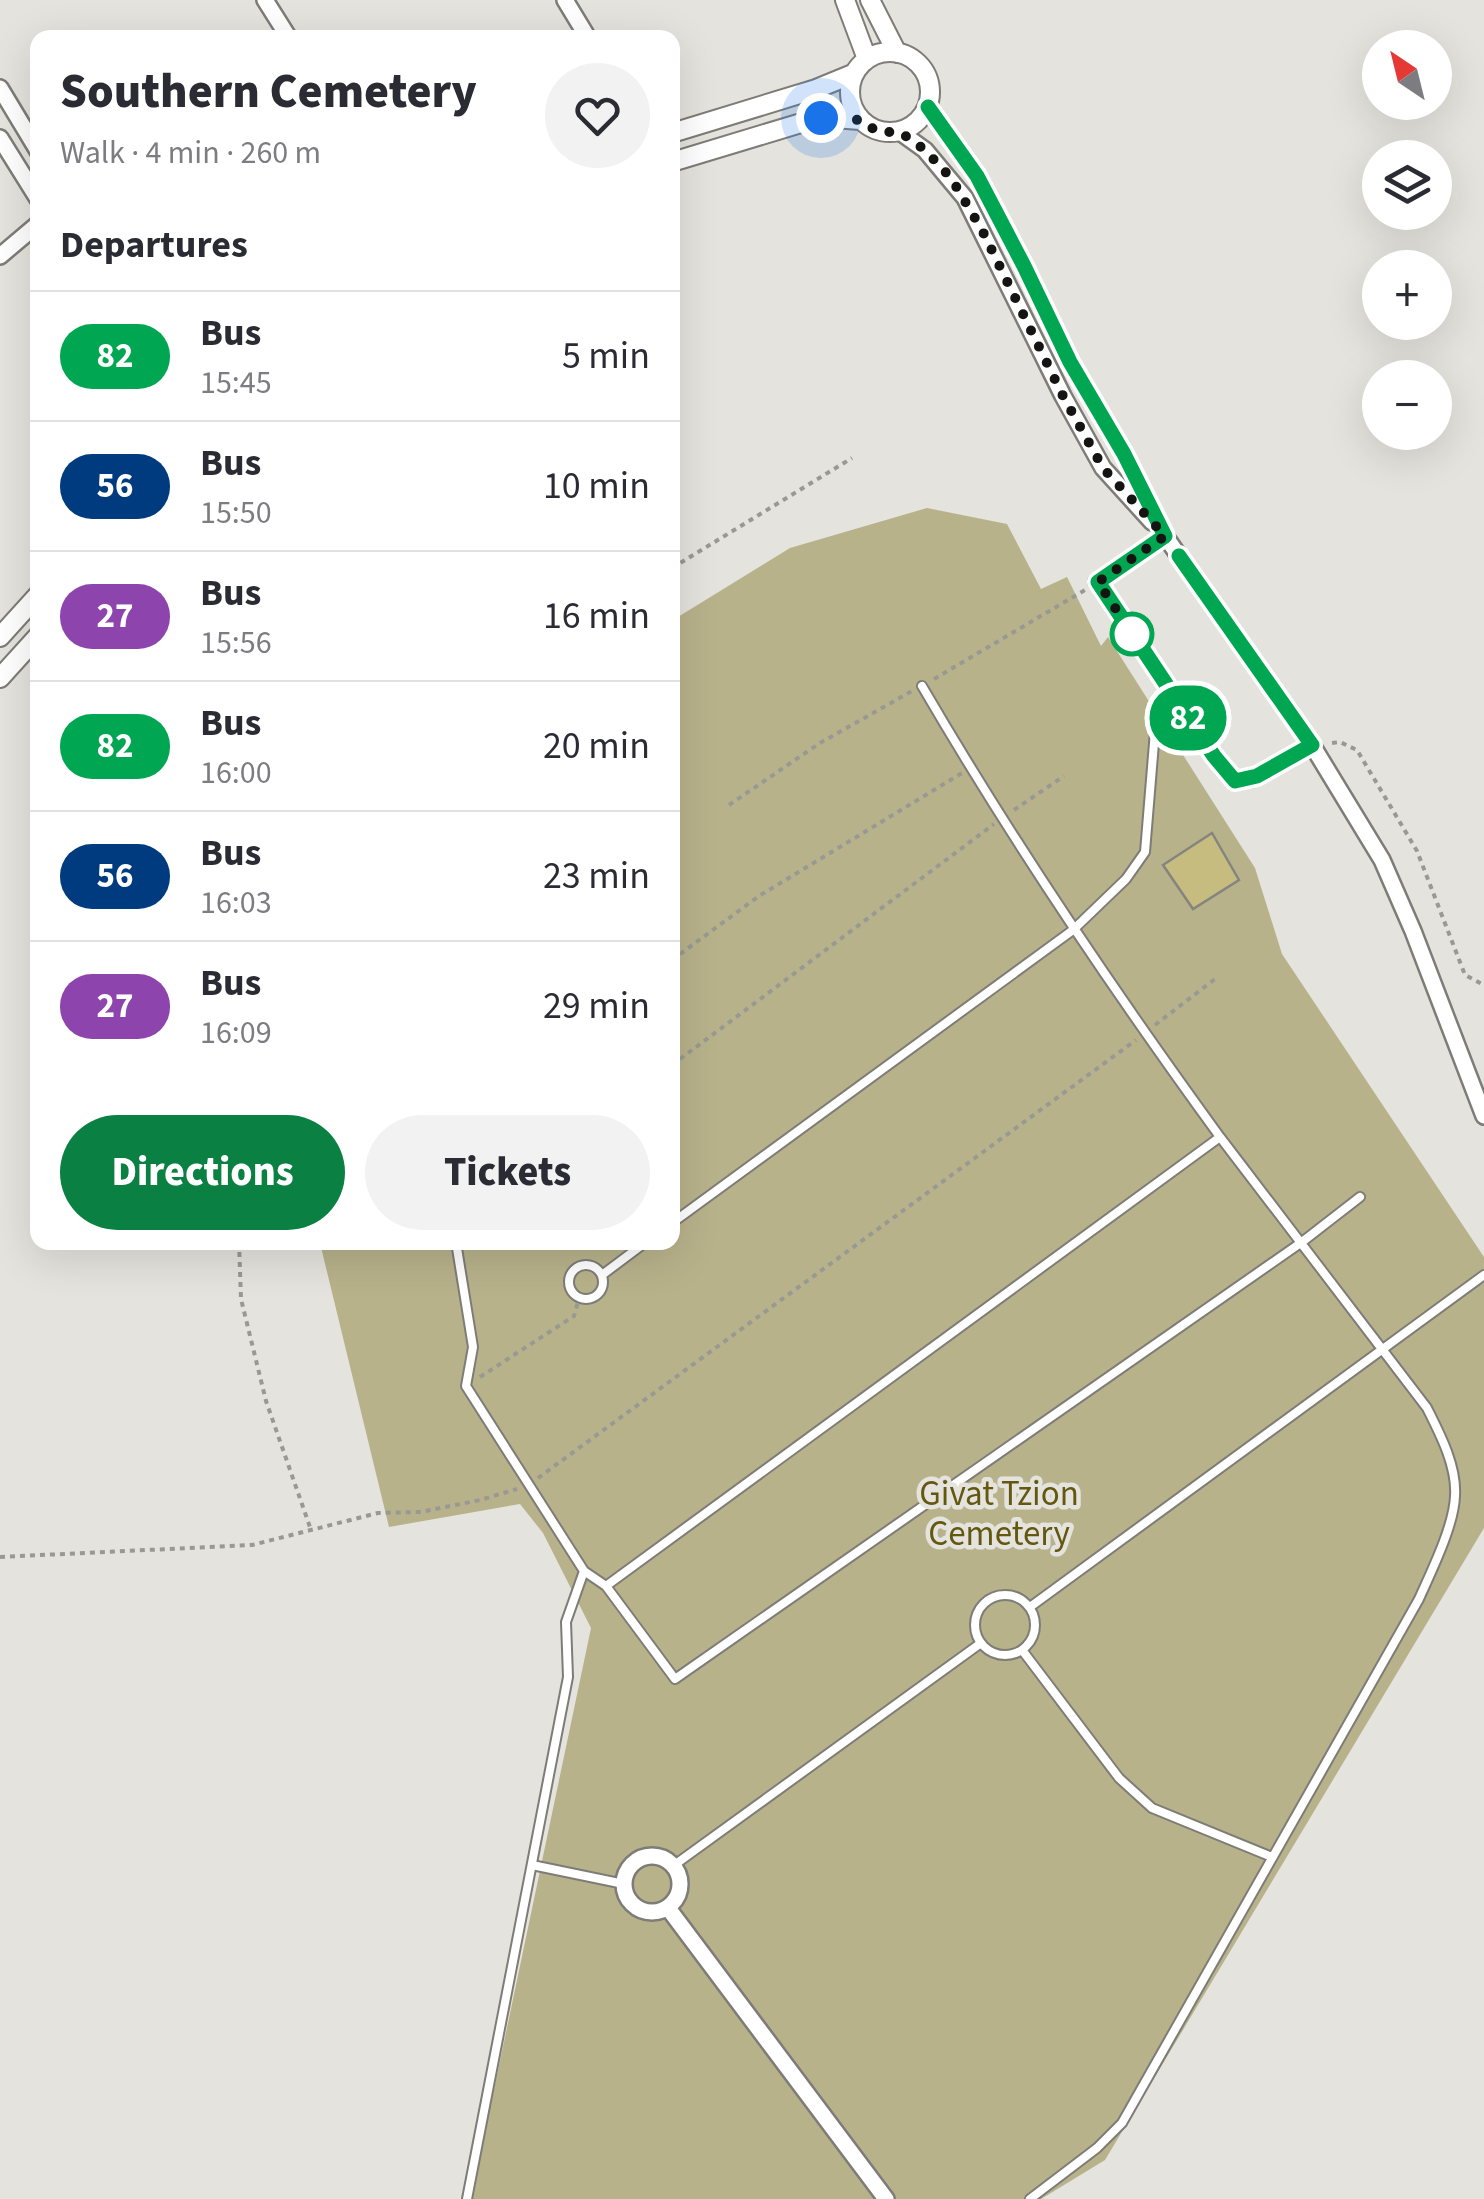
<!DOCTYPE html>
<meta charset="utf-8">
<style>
:root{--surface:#fff;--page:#f2f2f3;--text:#2b2b33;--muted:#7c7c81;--line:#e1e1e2;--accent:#0b8043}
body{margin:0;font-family:"Source Sans 3",sans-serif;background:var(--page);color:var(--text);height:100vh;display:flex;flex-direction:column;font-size:38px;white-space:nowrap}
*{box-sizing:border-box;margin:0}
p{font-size:32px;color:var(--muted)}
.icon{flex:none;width:55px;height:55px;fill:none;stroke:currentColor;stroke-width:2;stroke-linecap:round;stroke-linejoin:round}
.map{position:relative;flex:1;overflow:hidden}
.side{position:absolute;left:30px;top:30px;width:650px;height:1220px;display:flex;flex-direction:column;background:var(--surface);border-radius:20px;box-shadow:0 10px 40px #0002}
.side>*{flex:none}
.badge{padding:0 20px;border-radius:32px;font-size:35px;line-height:65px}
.needle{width:65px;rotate:325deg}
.tools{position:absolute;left:1362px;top:30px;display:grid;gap:20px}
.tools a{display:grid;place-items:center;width:90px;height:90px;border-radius:50%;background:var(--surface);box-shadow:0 10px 40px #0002;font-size:50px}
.you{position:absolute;width:50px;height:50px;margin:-25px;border:8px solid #fff;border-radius:50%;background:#1a73e8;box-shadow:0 0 0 15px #1a73e833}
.map>.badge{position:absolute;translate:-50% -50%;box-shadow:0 0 0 5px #fff}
h2{padding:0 30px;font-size:38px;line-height:90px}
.round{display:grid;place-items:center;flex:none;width:105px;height:105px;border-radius:52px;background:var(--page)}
.head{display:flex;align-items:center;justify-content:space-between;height:170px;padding:0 30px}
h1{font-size:48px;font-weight:800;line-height:75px}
.cta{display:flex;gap:20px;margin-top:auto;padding:20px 30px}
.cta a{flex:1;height:115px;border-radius:60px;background:var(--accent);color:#fff;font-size:40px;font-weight:800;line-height:115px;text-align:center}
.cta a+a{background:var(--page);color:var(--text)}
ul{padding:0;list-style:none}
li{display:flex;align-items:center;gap:30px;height:130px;padding:0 30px;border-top:2px solid var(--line)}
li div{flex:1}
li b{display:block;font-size:38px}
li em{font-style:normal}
li .badge{min-width:110px;font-weight:700;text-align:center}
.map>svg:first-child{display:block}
.green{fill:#b8b28b}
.building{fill:#c6bc7f;stroke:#85847f;stroke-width:2.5}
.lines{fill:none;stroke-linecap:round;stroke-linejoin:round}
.service-casing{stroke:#7d7c77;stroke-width:12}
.minor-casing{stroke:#7d7c77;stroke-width:20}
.tertiary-casing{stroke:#7d7c77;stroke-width:22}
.path{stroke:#999994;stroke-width:4;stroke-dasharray:5 5;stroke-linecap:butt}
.service{stroke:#fff;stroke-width:8}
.minor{stroke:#fff;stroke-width:15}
.tertiary{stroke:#fff;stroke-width:18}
.line-casing{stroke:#fff;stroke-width:22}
.line{stroke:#00a651;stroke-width:15}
.walk{stroke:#141412;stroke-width:10;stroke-dasharray:0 18}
.stop-dot{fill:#fff;stroke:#00a651;stroke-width:5}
.labels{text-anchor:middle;stroke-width:9;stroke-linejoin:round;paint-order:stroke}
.park-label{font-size:35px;fill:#645810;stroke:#e4e3dd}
</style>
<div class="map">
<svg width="1484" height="2199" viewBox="0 0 1484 2199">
<rect width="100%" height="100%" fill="#e4e3dd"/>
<path class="green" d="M927,508L1007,524L1041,589L1067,577L1101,646L1108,637L1255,868L1282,954L1484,1257V1528L1105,2160L1041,2199H471L591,1628L543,1533L520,1504L389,1527L320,1243L672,1242L673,620L790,548Z"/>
<path class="building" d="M1212,833L1239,880L1193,909L1163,865Z"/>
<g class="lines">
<g class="service-casing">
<path id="service" d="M672,1223L1073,930L1126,879L1145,852L1155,731L1160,714L1176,699
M456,1242L473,1347L466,1386L584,1571L606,1586L1220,1137C1113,990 1013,842 922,686
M569 1282a17 17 0 1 1 34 0a17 17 0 1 1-34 0Z
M602,1275L646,1242
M606,1586L675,1679L1302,1242L1360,1197
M975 1625a30 30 0 1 1 60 0a30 30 0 1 1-60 0Z
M1030,1607L1484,1275
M1022,1650L1119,1778L1152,1808L1272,1857
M532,1865L624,1884
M673,1866L981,1643
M467,2199L568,1677L566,1622L584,1571
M1030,2199L1097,2148L1122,2123L1419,1599C1431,1572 1454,1526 1455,1496C1457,1466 1440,1434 1427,1408L1220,1137"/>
</g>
<g class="minor-casing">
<path id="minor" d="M265,0L289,38
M565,0L588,38
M0,88L38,151
M928,107L977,177L1024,265L1070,362L1124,454L1165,536L1312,745L1382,860L1413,931L1484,1116
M900,132L925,150L965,198L1063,396L1103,468L1152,522
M0,138L38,199
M0,256L38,224
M1165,536L1097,582L1214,756L1235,781L1257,776L1312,745
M624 1884a28 28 0 1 1 56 0a28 28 0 1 1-56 0Z
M668,1908L886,2199"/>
</g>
<g class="tertiary-casing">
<path id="tertiary" d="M845,0L867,59
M870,0L897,53
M850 92a40 40 0 1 1 80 0a40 40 0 1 1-80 0Z
M672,133L816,89L855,73
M672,162L821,117L860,120
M0,637L38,595
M0,678L38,636"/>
</g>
<path class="path" d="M672,568L852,458
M934,679L1085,590
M1332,743L1340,742L1357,750L1417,851L1465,975L1484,985
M729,805L820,743L912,691
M1014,810L1064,776
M672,960L759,896L962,773
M1155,1025L1215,979
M672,1065L994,824
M239,1242L241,1299L266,1401L311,1530
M480,1377L574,1316L579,1298
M538,1478L1136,1040
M0,1557L252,1545L378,1513L421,1512L480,1500L517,1489"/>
<use href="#service" class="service"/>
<use href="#minor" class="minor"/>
<use href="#tertiary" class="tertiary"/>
</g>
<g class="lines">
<g class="line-casing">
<path id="line" d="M928,107L977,176L1024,266L1070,362L1124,454L1165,536L1098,582L1214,756L1235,781L1257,776L1312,745L1179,556"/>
</g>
<use href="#line" class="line"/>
<path class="walk" d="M821,118L860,120L878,132H900L925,150L951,178L982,230L1063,396L1103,468L1165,536L1098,582L1137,641L1132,634"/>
</g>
<circle class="stop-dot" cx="1132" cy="634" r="20"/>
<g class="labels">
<g class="park-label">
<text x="999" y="1505">Givat Tzion<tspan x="999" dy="40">Cemetery</tspan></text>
</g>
</g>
</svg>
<div class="tools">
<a><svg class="needle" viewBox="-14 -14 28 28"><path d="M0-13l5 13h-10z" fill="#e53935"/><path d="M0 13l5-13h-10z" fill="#7c7c81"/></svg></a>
<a><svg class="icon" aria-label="layers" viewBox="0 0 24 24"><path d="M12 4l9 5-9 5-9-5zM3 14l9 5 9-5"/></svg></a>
<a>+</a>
<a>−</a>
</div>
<div class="you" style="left:821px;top:118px"></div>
<b class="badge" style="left:1188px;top:718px;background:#00a651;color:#fff">82</b>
<section class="side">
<div class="head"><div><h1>Southern Cemetery</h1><p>Walk · 4 min · 260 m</p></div><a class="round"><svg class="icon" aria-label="heart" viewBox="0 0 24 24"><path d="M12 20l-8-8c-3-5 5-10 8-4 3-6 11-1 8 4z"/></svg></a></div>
<h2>Departures</h2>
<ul>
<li><span class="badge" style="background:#00a651;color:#fff">82</span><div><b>Bus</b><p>15:45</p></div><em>5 min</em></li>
<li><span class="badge" style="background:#003b80;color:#fff">56</span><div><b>Bus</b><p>15:50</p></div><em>10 min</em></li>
<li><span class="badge" style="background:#8e44ad;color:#fff">27</span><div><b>Bus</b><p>15:56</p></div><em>16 min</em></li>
<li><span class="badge" style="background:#00a651;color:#fff">82</span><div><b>Bus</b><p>16:00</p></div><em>20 min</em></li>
<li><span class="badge" style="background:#003b80;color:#fff">56</span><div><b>Bus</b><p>16:03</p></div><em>23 min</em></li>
<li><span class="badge" style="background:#8e44ad;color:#fff">27</span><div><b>Bus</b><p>16:09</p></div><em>29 min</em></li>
</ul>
<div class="cta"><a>Directions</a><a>Tickets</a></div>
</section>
</div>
